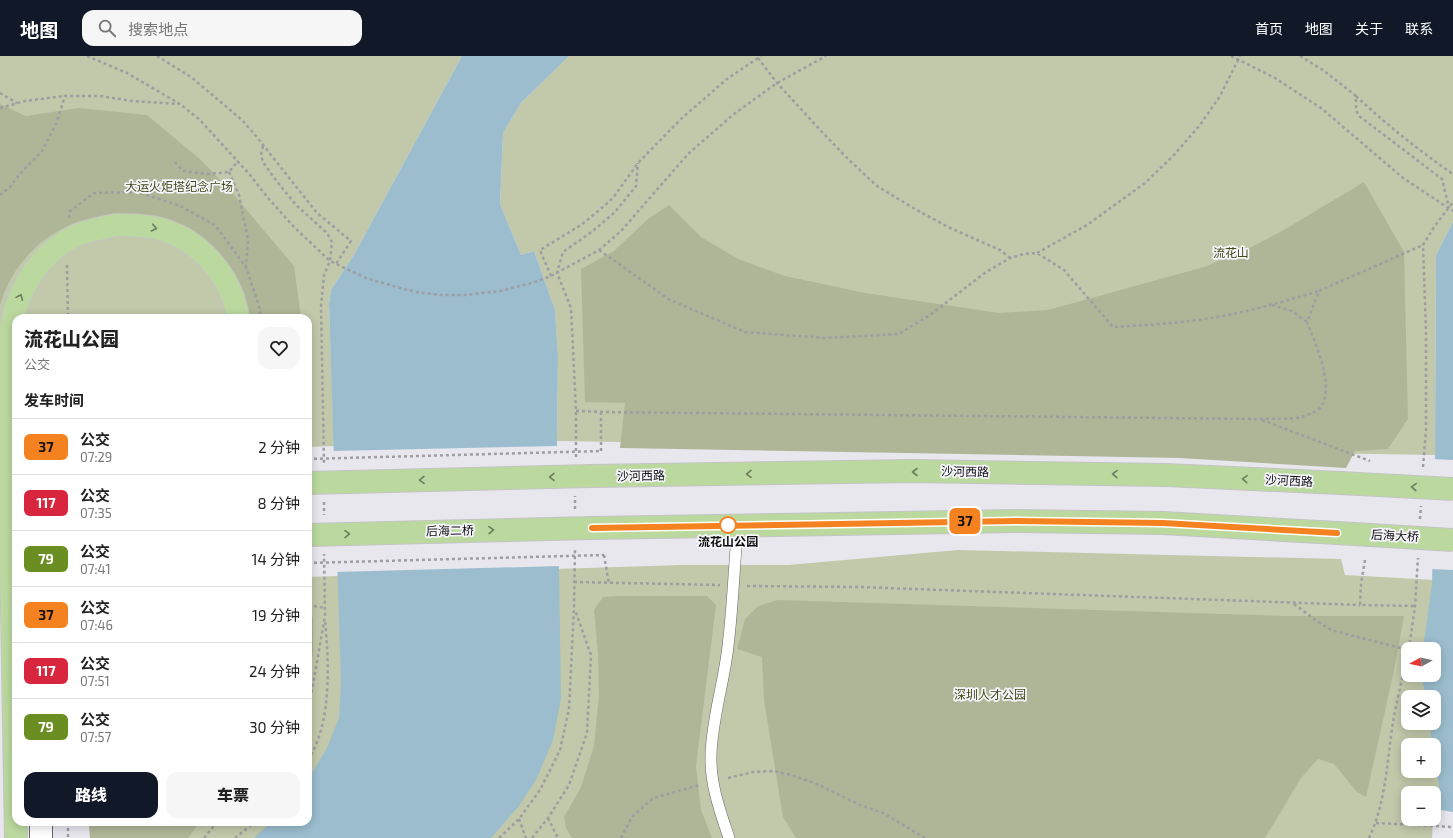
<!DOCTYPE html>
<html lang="zh">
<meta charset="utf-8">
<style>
:root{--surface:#fff;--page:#f6f6f6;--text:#222;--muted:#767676;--line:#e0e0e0;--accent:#111827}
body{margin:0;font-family:"Exo 2","Noto Sans SC",sans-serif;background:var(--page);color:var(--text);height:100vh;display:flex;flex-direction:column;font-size:15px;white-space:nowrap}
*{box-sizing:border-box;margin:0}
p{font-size:13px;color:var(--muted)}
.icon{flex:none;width:22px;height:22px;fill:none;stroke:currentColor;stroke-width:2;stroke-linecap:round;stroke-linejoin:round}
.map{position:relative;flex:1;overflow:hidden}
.details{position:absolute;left:12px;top:258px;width:300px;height:512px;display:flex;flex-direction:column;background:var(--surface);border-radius:12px;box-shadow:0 2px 10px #0003}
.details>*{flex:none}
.badge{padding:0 8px;border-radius:6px;font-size:14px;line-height:26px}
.needle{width:26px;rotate:262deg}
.fabs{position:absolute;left:1401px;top:586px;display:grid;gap:8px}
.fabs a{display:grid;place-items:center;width:40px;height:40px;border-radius:8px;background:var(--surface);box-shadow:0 2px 10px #0003;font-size:20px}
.map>.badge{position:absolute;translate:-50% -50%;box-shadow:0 0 0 2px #fff}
h2{padding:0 12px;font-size:15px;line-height:36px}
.round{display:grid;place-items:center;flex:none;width:42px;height:42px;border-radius:12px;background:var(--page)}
.head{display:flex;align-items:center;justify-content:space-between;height:68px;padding:0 12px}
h1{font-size:19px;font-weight:800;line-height:30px}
.button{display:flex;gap:8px;margin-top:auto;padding:8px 12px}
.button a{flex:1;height:46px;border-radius:12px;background:var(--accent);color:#fff;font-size:16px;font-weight:800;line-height:46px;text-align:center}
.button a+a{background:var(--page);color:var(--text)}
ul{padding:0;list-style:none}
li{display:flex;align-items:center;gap:12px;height:56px;padding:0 12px;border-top:1px solid var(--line)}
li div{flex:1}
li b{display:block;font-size:15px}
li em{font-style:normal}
li .badge{min-width:44px;font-weight:700;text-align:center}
header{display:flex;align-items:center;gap:24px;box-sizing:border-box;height:56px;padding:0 20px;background:var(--accent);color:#fff}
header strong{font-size:19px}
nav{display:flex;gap:22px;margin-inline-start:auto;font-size:14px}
.search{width:280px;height:36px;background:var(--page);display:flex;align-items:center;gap:10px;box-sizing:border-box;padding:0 14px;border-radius:12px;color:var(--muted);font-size:15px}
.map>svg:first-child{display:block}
.green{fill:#c2c8aa;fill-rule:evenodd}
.forest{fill:#afb697}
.water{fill:#9bbdce}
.pier{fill:#e8e7ee}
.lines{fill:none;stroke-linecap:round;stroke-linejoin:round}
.service-casing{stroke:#67676d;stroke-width:12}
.secondary-casing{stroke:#67676d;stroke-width:24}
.primary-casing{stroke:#c4c4c5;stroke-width:24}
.path{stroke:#9e9da2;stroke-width:2.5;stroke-dasharray:3 3;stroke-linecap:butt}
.service{stroke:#fff;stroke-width:11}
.secondary{stroke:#fff;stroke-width:22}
.primary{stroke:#bbd99f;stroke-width:22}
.primary-bridge-casing{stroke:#c4c4c5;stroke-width:24;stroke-linecap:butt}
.path-bridge{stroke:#9e9da2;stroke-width:2.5;stroke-dasharray:3 3;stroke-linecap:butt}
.primary-bridge{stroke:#bbd99f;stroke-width:22}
.oneway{stroke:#6c7c5d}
.line-casing{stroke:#fff;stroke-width:9}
.line{stroke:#f58220;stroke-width:6}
.stop-dot{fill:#fff;stroke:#f58220;stroke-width:2}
.labels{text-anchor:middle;stroke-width:3.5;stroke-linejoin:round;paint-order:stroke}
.park-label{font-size:12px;fill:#424a16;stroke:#f5f5fb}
.street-label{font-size:12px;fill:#0b0b0d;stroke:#f5f5fb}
.stop-label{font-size:12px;font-weight:bold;fill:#0b0b0d;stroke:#f5f5fb}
</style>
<header>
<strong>地图</strong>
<div class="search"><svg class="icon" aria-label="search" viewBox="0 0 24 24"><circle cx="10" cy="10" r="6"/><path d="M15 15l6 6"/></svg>搜索地点</div>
<nav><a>首页</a><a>地图</a><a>关于</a><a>联系</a></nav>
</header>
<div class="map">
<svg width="1453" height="782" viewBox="0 0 1453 782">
<rect width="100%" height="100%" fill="#e8e7ee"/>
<path class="green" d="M0,0H462L355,197L331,234L329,247L334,390L308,391V262H16L0,395Z
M569,0H1453V166L1436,199L1435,399L557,385L558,299L555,254L534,195L521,199L500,148L503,77L521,47Z
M958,494L1341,503L1345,519L1453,525V782H90L89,766H308V521L681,509H788ZM1408,593H1434V619H1408ZM1408,641H1434V667H1408ZM1408,689H1434V715H1408ZM1408,737H1434V763H1408Z"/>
<path class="forest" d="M0,48L26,60L79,52L147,59L201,104L234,139L294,210L301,262H245L230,220L118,160C111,160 103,160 96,161C50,170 13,204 0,249Z
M1364,126L1404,196L1408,363L1388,393L1355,395L1346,412L1179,402L620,392L625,347L585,346L581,213L614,195L648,163L669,149L701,181L738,203L785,220L865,237L999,257L1048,254L1204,211L1248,193L1282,175Z
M616,540H707L716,549L696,710L701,754L712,782H572L566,772L564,761L581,731L594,690L599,639L598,598L594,554L603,541Z
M778,544L1284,560H1404L1393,619L1366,741L1357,736L1334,708L1318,703L1301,722L1265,782H796L783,761L764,644L762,601L737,593L745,563L758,550Z
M308,559L313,561V597L308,628Z
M89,766H200L188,782H90Z"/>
<path class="water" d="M462,0H569L521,47L503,77L500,148L521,199L534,195L555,254L558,299L557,385L561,642L553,684L537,722L519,750L491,782H254L271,766H308V724L327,692L339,662L341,627L329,247L331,234L355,197Z
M1453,166V782L1435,760L1439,749L1440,738L1438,722L1434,712V689H1432L1430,667H1434V641H1426L1421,619H1434V593H1423L1432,528L1435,399L1436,199Z"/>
<path class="pier" d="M559,390L561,510L335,516L332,395Z
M1433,403L1453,404V514L1431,513Z
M1435,753L1453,756V782H1432L1433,763H1434Z"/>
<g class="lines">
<g class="service-casing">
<path id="service" d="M729,782C720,755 710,728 711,699C712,662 724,627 728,590C733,550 734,509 738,469"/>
</g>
<g class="secondary-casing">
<path id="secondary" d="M41,766V782"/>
</g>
<g class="primary-casing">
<path id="primary" d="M116,169C129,169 142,169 156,172C198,181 232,220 238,262
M591,420L913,415L1166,419L1340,427
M592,472L1016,465L1163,467L1337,477"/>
</g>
<path class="path" d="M87,0L127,17L180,48L200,64L250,119L268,142L294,171L330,205L366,222L400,232L421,237L443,239H465L500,235L532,227L551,220L599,194L621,175L688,98L734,58L777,27L826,0
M157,0L191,21L242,64L256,80L317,157L351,185L336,208
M1231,0L1275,22L1321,52L1403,122L1453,155
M1300,0L1323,14L1356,40V54L1359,60L1442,123L1449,152
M758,2L777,27L822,76L848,103L877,130L915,153L948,171L1000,194L1010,202
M0,37L17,47
M1356,40C1386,68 1418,94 1453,118
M0,52L25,45L64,40
M263,90L261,99L263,106L275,123L296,149L327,177L332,186L330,205L324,219L321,250L324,407
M175,106L183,115L206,118L229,116L238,105
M229,116L239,139L248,184L246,210
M0,139L10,131L19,119L42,95L56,68L65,40H100L132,45L179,48
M69,162L70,155L94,137L138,136L180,150L215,169L246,211L260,253V262
M599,194L670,244L745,276L826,282L899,278L930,259L986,216L1010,202L1024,198L1037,197L1064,214L1113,271C1148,269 1183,267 1217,261C1252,255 1285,245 1319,235
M1037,197L1087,169L1145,127L1173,100L1200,69L1220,40L1240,0
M67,209L68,262
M551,220L540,194L581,169L596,157L613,142L638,107L682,62L727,23L761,0
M1272,249L1292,255L1307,266
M576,355L601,356L1260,363C1272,362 1290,364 1302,361C1307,359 1316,356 1319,353C1337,335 1315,286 1307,266L1319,235L1423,189
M1262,364L1370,405
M601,395V356
M576,401V355L571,252L557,217L563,196L593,175L615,156L636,130L638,107
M1423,411L1426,373V275L1423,189L1434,171L1453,146
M324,446V459
M575,453V440
M1420,463L1421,450
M604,499L609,528
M1365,504L1361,528L1360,549L1415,550
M574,526L720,529
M747,530L858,531L1360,549
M1294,548L1317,565L1331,574L1408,594
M308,549L325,552
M1409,593L1415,550L1418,502
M308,648L311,640L325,560L324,498
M308,704C332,667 329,607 325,564
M728,722L753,716L774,715L791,719L817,728L860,749L883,757L925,782
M548,762L558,782
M519,763L526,782
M68,766V782
M1376,767L1453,771
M204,782L217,766
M235,782L255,766
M499,782L519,763L540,734L560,694L569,653L574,552L575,492
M532,782L548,762L569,729L587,677L591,599L575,554
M621,782L632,761L653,742L700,729
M1369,782C1386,746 1387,705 1393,666C1397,643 1403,620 1408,597"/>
<use href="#service" class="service"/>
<use href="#secondary" class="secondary"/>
<use href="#primary" class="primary"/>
<g class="primary-bridge-casing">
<path id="primary-bridge" d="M308,427L591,420
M1340,427L1453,433
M1337,477L1453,484
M308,479L592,472
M16,782L8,327C8,281 10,243 41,206C51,195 63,185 77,179C89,174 103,172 116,169"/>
</g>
<path class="path-bridge" d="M308,403L601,395
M308,507L604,499"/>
<use href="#primary-bridge" class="primary-bridge"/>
</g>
<defs><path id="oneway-chevron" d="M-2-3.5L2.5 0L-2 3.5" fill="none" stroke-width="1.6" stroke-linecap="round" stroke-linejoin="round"/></defs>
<g class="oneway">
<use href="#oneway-chevron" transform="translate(154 172) rotate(12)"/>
<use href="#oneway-chevron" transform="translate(20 241) rotate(-66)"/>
<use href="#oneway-chevron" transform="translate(915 416) rotate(-180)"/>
<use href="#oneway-chevron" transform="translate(749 418) rotate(179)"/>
<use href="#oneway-chevron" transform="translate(1115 418) rotate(-179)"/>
<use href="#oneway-chevron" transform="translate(552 421) rotate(179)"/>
<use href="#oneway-chevron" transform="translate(1245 423) rotate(-177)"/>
<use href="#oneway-chevron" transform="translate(422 424) rotate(179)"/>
<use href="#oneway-chevron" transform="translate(1414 431) rotate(-177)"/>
<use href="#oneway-chevron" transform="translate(491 474) rotate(-1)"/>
<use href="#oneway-chevron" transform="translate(347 478) rotate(-1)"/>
</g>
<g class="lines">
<g class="line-casing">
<path id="line" d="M592,472L1016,465L1163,467L1337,477"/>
</g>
<use href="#line" class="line"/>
</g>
<circle class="stop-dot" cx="728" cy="469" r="8"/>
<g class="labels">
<g class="park-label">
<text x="179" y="135">大运火炬塔纪念广场</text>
<text x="1231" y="201">流花山</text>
<text x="990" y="643">深圳人才公园</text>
</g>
<g class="street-label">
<text transform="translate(965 416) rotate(1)" y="4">沙河西路</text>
<text transform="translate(641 420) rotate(-1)" y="4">沙河西路</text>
<text transform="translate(1289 425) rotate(3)" y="4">沙河西路</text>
<text transform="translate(450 475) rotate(-1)" y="4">后海二桥</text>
<text transform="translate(1395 480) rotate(3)" y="4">后海大桥</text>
</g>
<g class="stop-label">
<text x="728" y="490">流花山公园</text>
</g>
</g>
</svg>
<div class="fabs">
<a><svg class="needle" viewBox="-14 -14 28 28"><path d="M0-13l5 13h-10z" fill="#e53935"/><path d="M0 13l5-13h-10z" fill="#767676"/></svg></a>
<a><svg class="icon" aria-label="layers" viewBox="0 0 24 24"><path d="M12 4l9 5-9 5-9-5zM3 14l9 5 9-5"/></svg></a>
<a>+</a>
<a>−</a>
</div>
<b class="badge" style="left:965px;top:465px;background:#f58220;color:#111">37</b>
<section class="details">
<div class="head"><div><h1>流花山公园</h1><p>公交</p></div><a class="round"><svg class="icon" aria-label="heart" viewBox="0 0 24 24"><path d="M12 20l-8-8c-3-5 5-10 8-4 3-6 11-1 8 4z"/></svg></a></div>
<h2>发车时间</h2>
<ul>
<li><span class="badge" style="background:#f58220;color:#111">37</span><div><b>公交</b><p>07:29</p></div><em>2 分钟</em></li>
<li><span class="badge" style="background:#d7263d;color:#fff">117</span><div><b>公交</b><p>07:35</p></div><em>8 分钟</em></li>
<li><span class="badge" style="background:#6b8e23;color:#fff">79</span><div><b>公交</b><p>07:41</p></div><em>14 分钟</em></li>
<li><span class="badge" style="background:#f58220;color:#111">37</span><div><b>公交</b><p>07:46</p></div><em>19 分钟</em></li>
<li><span class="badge" style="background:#d7263d;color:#fff">117</span><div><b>公交</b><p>07:51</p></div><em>24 分钟</em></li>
<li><span class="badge" style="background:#6b8e23;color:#fff">79</span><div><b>公交</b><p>07:57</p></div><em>30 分钟</em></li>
</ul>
<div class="button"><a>路线</a><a>车票</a></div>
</section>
</div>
